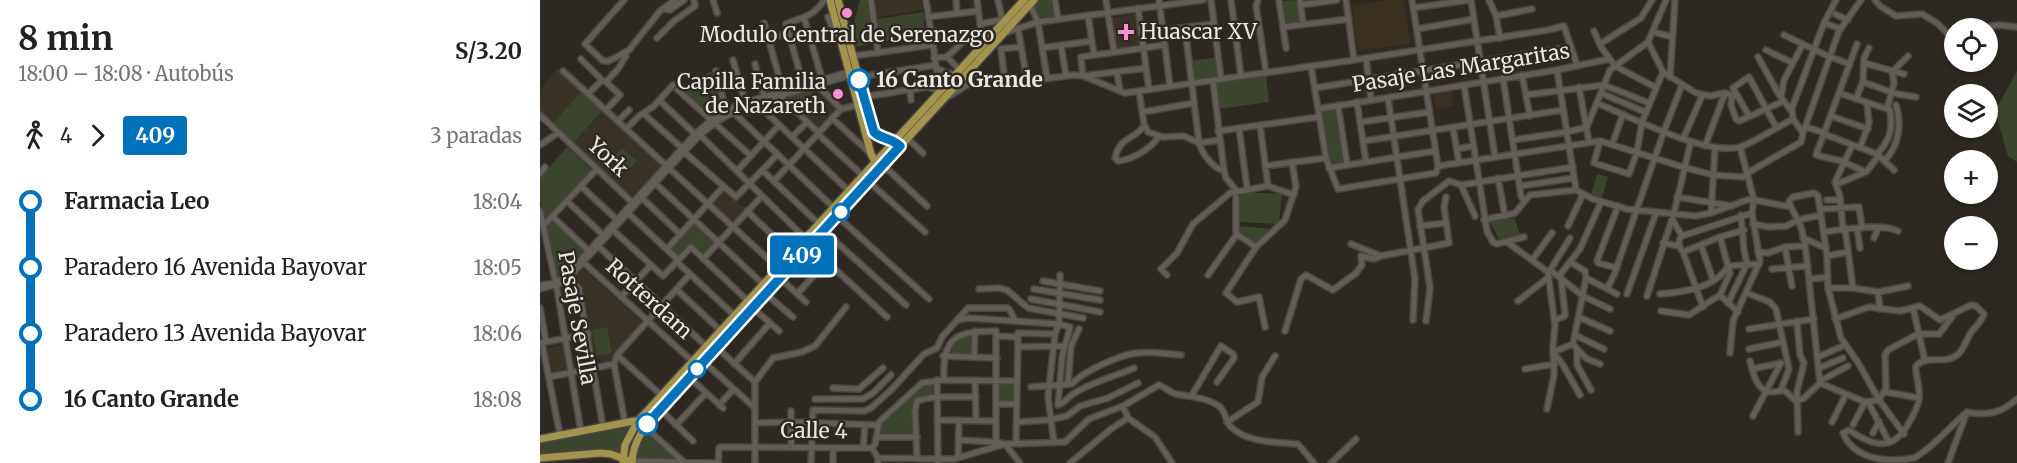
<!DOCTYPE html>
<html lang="es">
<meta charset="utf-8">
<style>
:root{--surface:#fff;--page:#f6f6f6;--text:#202124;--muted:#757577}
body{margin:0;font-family:Merriweather,serif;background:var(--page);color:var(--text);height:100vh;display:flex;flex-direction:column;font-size:22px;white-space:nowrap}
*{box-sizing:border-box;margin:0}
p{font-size:20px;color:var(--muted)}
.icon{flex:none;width:33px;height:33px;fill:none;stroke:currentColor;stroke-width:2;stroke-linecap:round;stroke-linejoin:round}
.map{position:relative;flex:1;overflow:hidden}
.details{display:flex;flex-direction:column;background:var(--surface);width:540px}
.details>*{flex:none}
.badge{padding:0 12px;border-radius:4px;font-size:21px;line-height:39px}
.buttons{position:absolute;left:1404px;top:18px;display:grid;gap:12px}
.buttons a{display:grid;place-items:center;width:54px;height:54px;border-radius:50%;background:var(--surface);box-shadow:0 2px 4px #0004;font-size:30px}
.map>.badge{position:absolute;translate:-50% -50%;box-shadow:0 0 0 3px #fff}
.legs{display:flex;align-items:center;gap:9px;height:66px;padding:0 18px;font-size:20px}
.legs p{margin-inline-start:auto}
.overview{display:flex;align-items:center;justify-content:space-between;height:102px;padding:0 18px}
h1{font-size:33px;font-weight:700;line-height:45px}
ul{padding:0 18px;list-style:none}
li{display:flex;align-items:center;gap:21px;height:66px;font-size:22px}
li i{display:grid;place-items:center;width:9px;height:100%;margin:0 8px;background:currentColor}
li i::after{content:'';width:15px;height:15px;margin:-8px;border:4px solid;border-radius:50%;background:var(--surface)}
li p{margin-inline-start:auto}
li:first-child i{background:linear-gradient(#0000 50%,currentColor 0)}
li:last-child i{background:linear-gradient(currentColor 50%,#0000 0)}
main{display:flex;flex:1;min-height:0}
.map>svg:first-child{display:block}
.commercial{fill:#3b2f21}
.industrial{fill:#393020}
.built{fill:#383125}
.green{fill:#3b452d}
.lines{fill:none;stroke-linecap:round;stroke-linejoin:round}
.minor-casing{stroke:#494540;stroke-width:8}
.major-casing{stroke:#494540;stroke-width:10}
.minor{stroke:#625d56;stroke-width:5}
.major{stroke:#a2944c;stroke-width:7}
.line-1-casing{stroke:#fff;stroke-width:14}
.line-1{stroke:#0072bc;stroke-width:9}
.poi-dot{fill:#f890cd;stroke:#2d2922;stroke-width:2}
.stop-1-dot{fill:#fff;stroke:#0072bc;stroke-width:3}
.labels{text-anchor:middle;stroke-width:5;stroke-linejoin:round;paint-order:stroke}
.poi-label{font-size:21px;fill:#eae8e3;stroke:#2d2922;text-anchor:start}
.street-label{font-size:21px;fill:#eae8e3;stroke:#2d2922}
.stop-label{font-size:21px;font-weight:bold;fill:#eae8e3;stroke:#2d2922;text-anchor:start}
</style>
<main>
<section class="details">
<div class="overview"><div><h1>8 min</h1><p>18:00 – 18:08 · Autobús</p></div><b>S/3.20</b></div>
<div class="legs"><svg class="icon" aria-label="walk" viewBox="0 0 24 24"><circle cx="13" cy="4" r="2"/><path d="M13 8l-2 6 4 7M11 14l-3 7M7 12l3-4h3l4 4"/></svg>4<svg class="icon" aria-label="forward" viewBox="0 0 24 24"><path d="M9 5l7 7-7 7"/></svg><b class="badge" style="background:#0072bc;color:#fff">409</b><p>3 paradas</p></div>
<ul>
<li><i style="color:#0072bc"></i><b>Farmacia Leo</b><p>18:04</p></li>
<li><i style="color:#0072bc"></i><span>Paradero 16 Avenida Bayovar</span><p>18:05</p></li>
<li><i style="color:#0072bc"></i><span>Paradero 13 Avenida Bayovar</span><p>18:06</p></li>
<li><i style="color:#0072bc"></i><b>16 Canto Grande</b><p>18:08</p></li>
</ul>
</section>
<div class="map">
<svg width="1477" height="463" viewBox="0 0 1477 463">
<rect width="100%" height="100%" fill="#2d2922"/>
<path class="commercial" d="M911,88L913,106L896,109L893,92Z"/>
<path class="industrial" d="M850,0H864L870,44L818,51L812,5Z"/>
<path class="built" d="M334,0H381L382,10L336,18Z
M597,14L601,46L576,50L572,18Z
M17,68L121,166L91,198L0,113V90Z
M277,88L298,107L279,129L258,110Z
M183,190L207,210L194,224L171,203Z
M43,269L103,323L68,362H62L54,355L42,286L34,279Z
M24,345L28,371L10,375L5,348Z"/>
<path class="green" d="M320,0H329L335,44L312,47L311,33Z
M497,0H513L515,16L504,18L498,16L491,6Z
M757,0L760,23L747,25L743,1Z
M383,12L385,36L339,42L337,19Z
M677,57L680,77L653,81L651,61Z
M171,71L183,106L167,116L141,91Z
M1477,71V162L1468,156L1455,111Z
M726,76L729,102L678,109L674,83Z
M277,88L258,110L249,102V97Z
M41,92L62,111L34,142L13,123Z
M797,106L806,164L791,167L786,151L780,110Z
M28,146L53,172L6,222L0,199V177Z
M82,148L97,161L89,170L74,157Z
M333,164L338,167L193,325L190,323Z
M1057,174L1068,177L1062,198L1051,195Z
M700,192L742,194L739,222L736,224L700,222Z
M13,218L47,249L26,274L18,277L6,224Z
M974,218L981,236L959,240L950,221Z
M153,220L177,243L163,258L151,246L138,259L128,249Z
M699,226L732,229L716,245L699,232Z
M67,327L72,353L57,356L52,330Z
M432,332L433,356L405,355L415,340Z
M392,384L394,398H377L374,400L373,435H339L340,423L380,387Z
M456,384H474V403H456Z
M91,424L81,454L68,449L0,456V440Z
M105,429L137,458L95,459L96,450Z"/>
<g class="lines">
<g class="minor-casing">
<path id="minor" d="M84,0L45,44L63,61H68L77,57L89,50L120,11L135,0
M173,0L177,13
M331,0L338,53
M386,0L400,91
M416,0L417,13
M437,0L441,31
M458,0L463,23
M488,0L498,22L507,78
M515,0L518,19
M566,0L574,52
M619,0L630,86
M671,0L681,79
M691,0L701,76
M718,0L716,6L726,73
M739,0L746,48
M760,0L763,24
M806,0L814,60
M931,0L955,157
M949,0L956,16L960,38
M1335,0L1340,6L1356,16L1382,14L1397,23L1407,33L1414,31
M760,5L797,0
M598,8L609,89
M873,8L929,0
M125,9L130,10L144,0
M1295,14L1308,20
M548,15L554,55
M956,16L992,9
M264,17L282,79
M288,17L295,35L300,37
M388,17L438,11
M224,23L243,91
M1284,23L1301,29
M440,24L461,20
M743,27L809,19
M478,28L487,81
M645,28L659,143C663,155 672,167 684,171
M1438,28L1459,25L1477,27
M877,29L934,19
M623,30L674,24
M1054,31L1061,47L1075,66L1115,87
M1114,32L1132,37
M1244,35L1290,57L1310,64
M117,38L134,21L155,6L154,0
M391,38L441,31L449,38L498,22L663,0
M230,39L248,33
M1108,42L1123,72L1156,93L1170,96L1185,93L1196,96
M1060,44L1101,18L1112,0
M1317,44L1276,155L1301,161L1326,172
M521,45L526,76
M502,48L552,41
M1226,50L1253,63
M313,56L392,45
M407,57L420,70
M1218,57L1238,93L1252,112
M394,58L407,57L433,32
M826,58L831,100
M41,59L62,80
M193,60L205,102
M1324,63L1364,74
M215,64L224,96
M771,66L786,158L798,189L896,173L898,166L872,0
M396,68L407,73L465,82L487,81L534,75L543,76L585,93L814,60L1008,30L1024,26L1037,65
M606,68L543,76L541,57L625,45
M1017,70L1036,190
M23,71L238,268
M176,71L186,111
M577,72L580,91
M982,75L990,116
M319,77L396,65
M1130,77L1135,0
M963,78L981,196L984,201
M673,80L684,171L686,178L696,190V232L698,235L716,247
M465,82L461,49L481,47
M1323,82L1357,94L1376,97
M263,84L246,24C262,17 275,16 284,0
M277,85L301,109
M924,85L947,231L953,242L957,244L984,237
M1039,87L1049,142
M775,88L1018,49
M138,90L211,156
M370,90L371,100
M599,91L604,124L608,132L623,137L644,136L659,143L680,140
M1061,93L1105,112
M1299,93L1350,110C1353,128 1350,141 1337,154L1354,170
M48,94L61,81H67L78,69L86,56L85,53
M239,95L279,133
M986,95L1064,85L1109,103
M409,96L439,78
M1192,96L1191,105L1196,119L1199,121L1244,101
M323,97L387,87L400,91
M1241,97L1244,80L1263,44
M848,98L875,279L873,320
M1316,99L1323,81L1324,58L1329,48
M119,100L155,134
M817,102L826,162
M216,103L308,190
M1057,103C1090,117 1166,156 1200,147C1213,143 1239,126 1253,119
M798,105L807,165
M301,109L318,105
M778,109L1017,70L1069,59
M1347,109L1354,83L1352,72L1368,56
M66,110L80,95L66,82
M193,112L293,207
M603,112L654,103
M104,114L142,148
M0,115L94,204
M1209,116L1193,88L1209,77L1236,127
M1291,116L1328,129
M292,118L331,154
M78,121L89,110
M821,122L889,112
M720,125L728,186
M604,126C593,141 581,135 575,158L578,161C592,160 612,148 619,136
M1266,127L1285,133
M699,128L707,188
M913,128L919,163
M86,129L99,116L114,106L133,85
M678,131L779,117
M1263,133L1299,31L1321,0
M278,134L322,175
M1284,134L1337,154
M160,135L265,238
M252,137L267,122
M367,138L383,153
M1143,139L1162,96
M973,140L1027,132L1047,127L1070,70L1108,42L1126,0
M824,141L1023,110
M1060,141L1054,163L1089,174L1097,152L1102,122L1123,72
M0,145L18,133
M1072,145L1083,114
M1165,146L1185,93
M1200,147L1214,200L1251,207L1261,227L1265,243L1280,383
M1320,148L1329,123L1327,103
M917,149L933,146
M144,152L196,197L237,155
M1345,160C1359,146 1362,123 1356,105
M343,165L387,206
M725,166L786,158
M898,166L1060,141L1143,167L1173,175L1203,177L1211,171L1261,142L1263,133L1253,119L1252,108L1284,23L1296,0
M789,168L895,151
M222,170L278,223
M197,171L239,125
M1327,171L1339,155
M0,174L5,167
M958,178L965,216
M234,181L301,109
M328,181L385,232
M115,183L223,284
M1297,184L1326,172
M921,185L935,216
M41,186L76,219
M980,186L1034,178
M1137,197L1192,206
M102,198L140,234
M1287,200H1300
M28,202L62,234
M1251,207L1249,201L1253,197L1274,193L1278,196L1287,256L1288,288L1301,338L1319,364L1339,400L1364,434
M1280,209L1319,207L1322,228
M0,211L17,289L41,432
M207,211L251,253
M88,213L138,260
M1171,213L1175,149
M297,216L389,299
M13,217L48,250
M1132,219L1142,236
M944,220L975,213L990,195L1036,190L1053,199L1087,209L1155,216L1171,213L1207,200H1214L1212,213L1220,261L1193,321L1190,353
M1213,224L1229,227L1246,226L1258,220L1281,215
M3,226L56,170
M880,226L905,223
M1028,226L1043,194
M1305,228L1313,288
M1317,228L1320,248
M1303,229L1300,196L1295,182L1311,148
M73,230L123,276L151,247L208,301
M284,231L366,305
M1284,232C1303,229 1342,223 1358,231
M1142,236C1137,240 1139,247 1143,252L1180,237L1204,230
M1142,236L1212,213
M1180,237L1190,273L1180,295
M1263,238L1286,248
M1334,238L1338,228
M967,242L1008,272L1015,326L1013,346L1014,375L1007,409
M1123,243L1139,246
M811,244L841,256L909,243L904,207L906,197
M1161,245L1173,280
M58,246L166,346
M270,246L347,317
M1245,247L1252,286
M127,249L183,187
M1143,252L1163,307
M1218,252L1228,253L1245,247L1265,246
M1287,256L1308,252
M163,259L221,197
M992,260L1012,233
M136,261L194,315
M43,262L152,361
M1030,262L1045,271L1046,278L1033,344
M1077,268L1058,263L1057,261L1078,206
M1232,269L1268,266
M1010,270L1043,296L1070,309
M1009,272L1030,238
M627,275L621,269L637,253L653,224L690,193L728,186L754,195
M668,275L697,234
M28,276L39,289L63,427
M1019,276L1040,249L1061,202
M1046,278L1077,294
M241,279L266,302
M1270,279L1288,277
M503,281L560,291
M0,285L15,283L26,276L155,134L171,120L199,104L312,71
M1288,288H1313L1338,292L1368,286
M0,289L25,282L129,168L160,135L175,123L193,112L216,103L318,73
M136,289L180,330
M439,289L459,288L467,290L488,308L543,318
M494,289L560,300
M1067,289L1074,275L1124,131L1142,85
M1338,292L1340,309
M258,293L287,261
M1207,293L1230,302L1236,309L1249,369L1241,390
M226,294L253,317
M1087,294L1116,213
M1120,294C1143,292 1176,288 1188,266L1219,264
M1107,296L1134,213L1151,141
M81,297L111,265
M491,299L560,312
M978,301L1009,277
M1188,303L1207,264L1204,250L1201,215
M0,308L6,342
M213,308L239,331
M1373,308L1385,361
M1121,311L1149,315L1180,295L1198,312
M1039,317L1070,331
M1295,319L1329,307L1360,311L1380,306L1400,320L1431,305L1436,306L1444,314C1442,322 1434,327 1430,334C1426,341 1424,350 1417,355C1406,365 1386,354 1376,366C1375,377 1381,388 1379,399C1378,406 1374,414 1370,421C1354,452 1334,447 1309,430L1303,433C1314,460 1348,463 1374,458C1394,447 1410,426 1427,412
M417,320L429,318L519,324L530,327L522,357L518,405C525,403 527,398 533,394C551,382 574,377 594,368
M1015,320L1025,316V314L1021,278
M886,321L890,288L878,209L883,201L909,181L921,185L1033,167
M1257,321L1260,355L1264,363L1257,391L1258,432
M725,327L719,297L697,302L686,293L716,247L745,220L756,187L752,162
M1209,329L1274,319
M745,331L761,279L766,275L793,290L816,273L822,265L821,256L834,259L841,256
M1035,335L1064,349
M0,343L48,334
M2,343L20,435
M478,347L524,346
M177,348L215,382
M1037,349L1047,359L1060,364
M1209,349L1243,342
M77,355L121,395
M403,356L457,358
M434,357L435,331
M1278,357L1305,345
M1210,361C1213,372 1216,391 1231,392C1236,392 1240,390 1245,391L1256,401L1264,398L1280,383L1325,402L1339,400L1346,388L1345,355L1348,350L1378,334H1399L1412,317
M164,362L215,408
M74,364L77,355L150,274
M74,364L85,423
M194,364L230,323
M1279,368L1303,358
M985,369L1015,364
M1212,369L1241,363
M9,377L74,364
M149,377L183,408
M397,380L398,463
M404,380C402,337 416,331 456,331V336L478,337V333L515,334
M435,381L436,421
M1280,381L1308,366
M528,384L531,346L539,329
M491,387L532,384C543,371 580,355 597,353C611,351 626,354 641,355
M293,388L319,389L343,368
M1346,392L1379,398
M652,395L681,346L693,354L694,358L677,382
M1040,395L1023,365L1013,352L1033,344L1037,349V365L1051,390
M275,399H323L333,393L351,375
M1328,402L1349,442
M456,404H477
M179,405L193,390
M583,406L588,418L615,437L632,463
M120,409L153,441
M1427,412C1447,416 1462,413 1477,399
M1213,416L1241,363
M397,420L456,421
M477,422L508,420L527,416L540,406L568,398L598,383
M687,422L718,402L722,377L735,356
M1292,422L1306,394
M216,423L251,422L338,425
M136,425L166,393
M1313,425L1325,402
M105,427L144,462
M1333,433L1339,421
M337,437H377
M419,440L456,442L465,444L525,442L549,419L583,406L619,385C625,387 629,392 636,394C650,397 667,397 680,407C686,412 685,421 691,427C707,443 737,442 758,444L774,463
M456,442V336
M476,443L478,337
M514,443L508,397L515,334L519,324L520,275
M251,447V411
M323,448L325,425
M332,448L335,444L339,422L382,383L404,380L477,381
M332,448L338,458V463
M338,458L414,459L465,444L480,463
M418,458L419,421
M377,459L375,410L377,401C394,395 417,397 436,397
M92,461L179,463
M178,463L179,448L180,447L332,448
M215,463V382L233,358L262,352L275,346L306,307
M271,463L273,410L324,411L331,408L352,389L384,354L397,348L402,337L428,308H468L471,312L475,321
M293,463V448
M530,463L571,429L588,418
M791,463L816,439
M1408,463L1427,412"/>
</g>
<g class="major-casing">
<path id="major" d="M290,0L331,154L335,161L338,163
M298,0L332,128L339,136L356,142
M0,439L94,421L98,422
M0,458L60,453L71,454L87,460
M83,463L85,445L97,422L484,0
M92,463C93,440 105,426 120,409L494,0"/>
</g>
<use href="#minor" class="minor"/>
<use href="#major" class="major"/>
</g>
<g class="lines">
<g class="line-1-casing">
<path id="line-1" d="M107,424L360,146C352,138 341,139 334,132L319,80"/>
</g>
<use href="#line-1" class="line-1"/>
</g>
<g class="poi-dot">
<circle cx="307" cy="13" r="6"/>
<path d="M583 23h6v6h6v6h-6v6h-6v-6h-6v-6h6z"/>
<circle cx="298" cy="94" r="6"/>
</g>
<g class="stop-1-dot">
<circle cx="319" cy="80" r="10"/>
<circle cx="301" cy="212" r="8"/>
<circle cx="157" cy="369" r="8"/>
<circle cx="107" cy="424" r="10"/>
</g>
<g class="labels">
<g class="poi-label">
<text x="600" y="39">Huascar XV</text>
<text x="307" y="42" text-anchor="middle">Modulo Central de Serenazgo</text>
<text x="286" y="89" text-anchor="end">Capilla Familia<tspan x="286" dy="24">de Nazareth</tspan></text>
</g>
<g class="street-label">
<text transform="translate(921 68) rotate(-9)" y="7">Pasaje Las Margaritas</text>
<text transform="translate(68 157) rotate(43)" y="7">York</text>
<text transform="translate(109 299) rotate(42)" y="7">Rotterdam</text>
<text transform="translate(37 318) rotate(80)" y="7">Pasaje Sevilla</text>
<text transform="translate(274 431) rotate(1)" y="7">Calle 4</text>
</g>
<g class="stop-label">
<text x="336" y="87">16 Canto Grande</text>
</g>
</g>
</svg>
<div class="buttons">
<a><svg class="icon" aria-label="locate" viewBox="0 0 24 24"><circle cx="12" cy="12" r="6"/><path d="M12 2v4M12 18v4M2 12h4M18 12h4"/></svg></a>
<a><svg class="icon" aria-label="layers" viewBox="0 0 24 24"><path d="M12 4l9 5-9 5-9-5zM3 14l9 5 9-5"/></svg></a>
<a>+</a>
<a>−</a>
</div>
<b class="badge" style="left:262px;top:255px;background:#0072bc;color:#fff">409</b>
</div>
</main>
